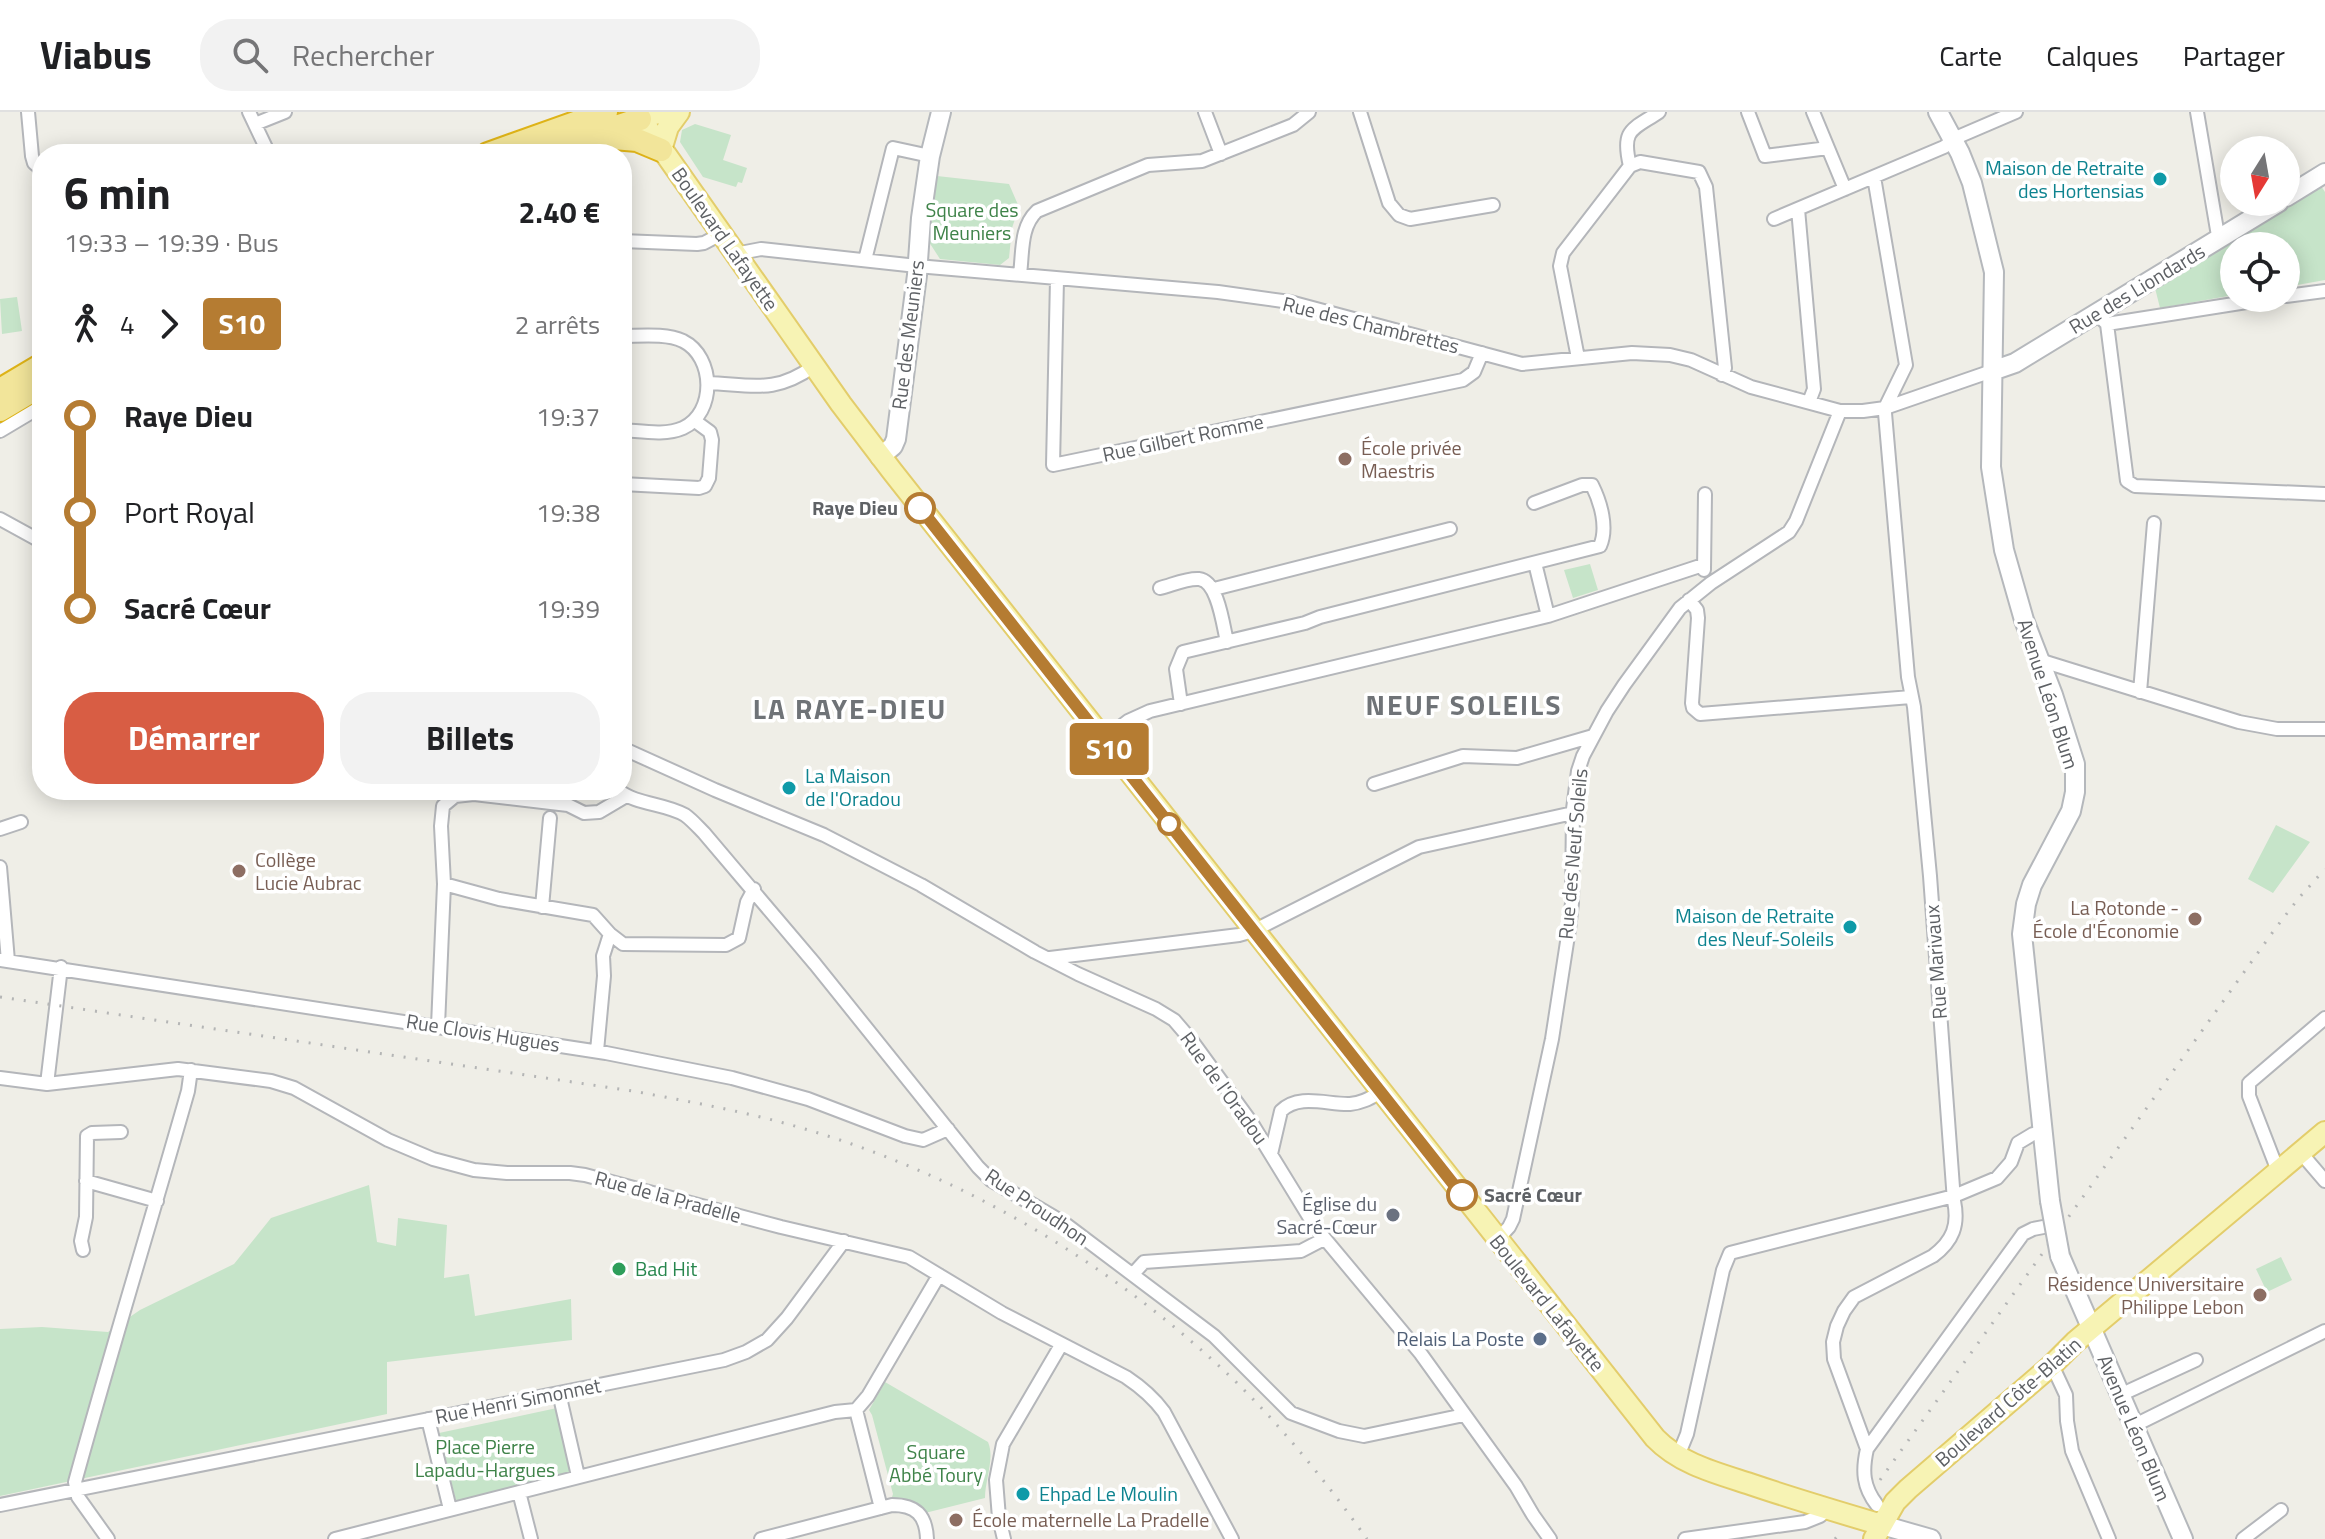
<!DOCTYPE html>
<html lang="fr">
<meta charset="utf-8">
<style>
:root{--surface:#fff;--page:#f2f2f2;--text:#202124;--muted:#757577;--line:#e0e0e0;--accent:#d85d44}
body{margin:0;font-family:"Titillium Web",sans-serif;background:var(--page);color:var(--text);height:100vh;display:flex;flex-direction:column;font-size:30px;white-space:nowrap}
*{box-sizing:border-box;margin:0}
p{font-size:26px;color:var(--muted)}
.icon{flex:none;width:44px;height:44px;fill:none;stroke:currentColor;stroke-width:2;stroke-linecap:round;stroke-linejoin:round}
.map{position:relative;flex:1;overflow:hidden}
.details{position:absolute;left:32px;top:32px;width:600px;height:656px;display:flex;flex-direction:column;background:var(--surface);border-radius:32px;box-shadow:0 4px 20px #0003}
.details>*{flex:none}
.badge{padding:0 16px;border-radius:6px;font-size:28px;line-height:52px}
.needle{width:52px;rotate:191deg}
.fabs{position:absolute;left:2220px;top:24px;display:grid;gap:16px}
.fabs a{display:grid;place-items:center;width:80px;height:80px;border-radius:50%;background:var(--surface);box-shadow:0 4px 20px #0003;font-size:40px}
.map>.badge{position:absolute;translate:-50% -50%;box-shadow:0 0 0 4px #fff}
.legs{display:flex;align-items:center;gap:12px;height:88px;padding:0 32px;font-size:26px}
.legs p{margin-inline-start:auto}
.headline{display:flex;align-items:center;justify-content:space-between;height:136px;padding:0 32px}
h1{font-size:44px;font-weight:700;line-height:60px}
.primary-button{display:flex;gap:16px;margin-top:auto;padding:16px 32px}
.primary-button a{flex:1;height:92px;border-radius:32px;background:var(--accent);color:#fff;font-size:32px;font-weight:700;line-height:92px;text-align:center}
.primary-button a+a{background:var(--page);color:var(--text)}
ul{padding:0 32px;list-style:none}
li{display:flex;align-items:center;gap:28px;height:96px;font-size:30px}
li i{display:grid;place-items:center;width:12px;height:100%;margin:0 10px;background:currentColor}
li i::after{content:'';width:20px;height:20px;margin:-10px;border:6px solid;border-radius:50%;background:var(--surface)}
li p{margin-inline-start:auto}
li:first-child i{background:linear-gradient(#0000 50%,currentColor 0)}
li:last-child i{background:linear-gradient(currentColor 50%,#0000 0)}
header{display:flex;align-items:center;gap:48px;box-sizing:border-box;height:112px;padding:0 40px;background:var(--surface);border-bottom:2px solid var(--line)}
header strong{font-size:38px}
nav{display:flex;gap:44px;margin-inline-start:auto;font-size:28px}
.search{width:560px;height:72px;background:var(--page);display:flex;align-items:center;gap:20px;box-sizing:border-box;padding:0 28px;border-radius:32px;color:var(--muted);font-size:30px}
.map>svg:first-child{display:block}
.green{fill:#c6e4c9}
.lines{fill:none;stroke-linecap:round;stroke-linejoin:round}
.street-casing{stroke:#b4b6ba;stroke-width:16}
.secondary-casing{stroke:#b5b8bc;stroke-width:22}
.primary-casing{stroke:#e3cd6b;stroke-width:24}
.highway-casing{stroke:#deb318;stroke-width:26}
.street{stroke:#fff;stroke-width:12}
.secondary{stroke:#fff;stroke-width:18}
.primary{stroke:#f7f3b4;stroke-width:20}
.highway{stroke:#f2e59a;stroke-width:22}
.rail{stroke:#b4b5b5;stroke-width:3;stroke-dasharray:2 10;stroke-linecap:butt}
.secondary-bridge-casing{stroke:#b5b8bc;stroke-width:22;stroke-linecap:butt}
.secondary-bridge{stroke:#fff;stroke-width:18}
.line-1-casing{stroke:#fff;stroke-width:18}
.line-1{stroke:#b57c32;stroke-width:12}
.culture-dot{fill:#0f9aa8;stroke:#fff;stroke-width:3}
.education-dot{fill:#8d6e63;stroke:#fff;stroke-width:3}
.stop-1-dot{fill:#fff;stroke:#b57c32;stroke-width:4}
.worship-dot{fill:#6b7280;stroke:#fff;stroke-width:3}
.leisure-dot{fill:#2e9e5b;stroke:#fff;stroke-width:3}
.service-dot{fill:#5c6f8a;stroke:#fff;stroke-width:3}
.labels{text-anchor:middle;stroke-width:7;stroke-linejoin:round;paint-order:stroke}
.culture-label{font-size:20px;fill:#0d838f;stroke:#fff;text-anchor:end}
.park-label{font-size:20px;fill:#3f8349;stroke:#fff}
.street-label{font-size:20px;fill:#5e6165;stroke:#fff}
.education-label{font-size:20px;fill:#785e54;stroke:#fff;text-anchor:start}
.stop-label{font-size:20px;font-weight:bold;fill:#5e6165;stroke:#fff;text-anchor:end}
.worship-label{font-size:20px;fill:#5b616d;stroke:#fff;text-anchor:end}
.leisure-label{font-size:20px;fill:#27864d;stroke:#fff;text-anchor:start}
.service-label{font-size:20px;fill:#4e5e75;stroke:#fff;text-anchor:end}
.district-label{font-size:28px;font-weight:bold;letter-spacing:2px;fill:#6f7377;stroke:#fff}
</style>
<header>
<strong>Viabus</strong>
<div class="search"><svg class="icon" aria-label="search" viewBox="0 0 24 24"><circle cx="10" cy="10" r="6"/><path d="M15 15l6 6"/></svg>Rechercher</div>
<nav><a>Carte</a><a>Calques</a><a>Partager</a></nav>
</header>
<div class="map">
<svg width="2325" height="1427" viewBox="0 0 2325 1427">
<rect width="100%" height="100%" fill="#efeee7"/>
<path class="green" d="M695,12L731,23L723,48L747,56L742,71L738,70L736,75L703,65L680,30L682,18Z
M937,64L1009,72L1019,95L1012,116L1009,146L1000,153L940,147L929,130Z
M2321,74L2325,80V168L2286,175V134H2234V183L2160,196L2155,176Z
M17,185L22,219L2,222L0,187Z
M1590,452L1598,478L1573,486L1564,458Z
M2276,713L2310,730L2273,781L2248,767Z
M369,1073L377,1130L396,1134L398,1106L447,1113L444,1166L469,1162L475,1204L571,1187L572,1228L387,1250V1302L0,1384V1217L42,1215L108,1220L140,1198L234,1152L271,1106Z
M2281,1145L2292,1168L2267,1180L2256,1157Z
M885,1270L988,1330C995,1346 985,1368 985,1386L925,1401L911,1389L891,1388L893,1382L872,1303L869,1298Z
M557,1296L572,1361L456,1389L439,1321Z"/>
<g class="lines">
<g class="street-casing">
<path id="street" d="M28,0L32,44L34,51L42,58
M249,0L269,42
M1205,0L1221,42
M1360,0L1389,91L1399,103L1410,107L1493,93
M1748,0L1765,44L1828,36
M1813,0L1845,77
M2197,0L2217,118L2220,127
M255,12L285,0
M1630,54L1640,50L1699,60L1706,75L1725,256L1722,263
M1630,54C1621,17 1632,18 1659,0
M1798,97L1814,277L1809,290
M1774,107L1944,35L1960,24L2016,0
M622,129L697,132L704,131L721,122
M735,142L761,137L917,154L1218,180L1290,190L1522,252L1632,241L1670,243L1691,248L1751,275L1840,299H1863L1885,296L1992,259
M865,148L893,36L930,44
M1020,162C1023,140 1020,115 1037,99L1148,53L1202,49L1293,13L1309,0
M1057,167L1053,353L1463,268L1474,260L1482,241
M2286,184L2325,179
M2103,208L2107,212L2272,186
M2107,212L2127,369L2135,374L2325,382
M622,224C640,224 666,221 683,229C715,245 716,301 683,316C665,324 641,319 622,318
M1578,246L1560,154L1563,141L1630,54
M708,271C753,273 775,282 814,254
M0,319L42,294
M622,372L699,376L705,374L709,366L712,328L710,320L695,309
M0,407L42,430
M1535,451L1548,504
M1704,458L1705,382
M1160,476C1172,473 1187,466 1199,467C1218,469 1223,513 1227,530
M1214,477L1450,417
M1689,488L1697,498L1698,506L1692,591L1693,596L1700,602L1911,585
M2039,548L2239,610L2277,617H2325
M2140,580L2154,411
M1181,592L1176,557L1183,540L1305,511L1320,505L1600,434C1608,416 1601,391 1592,373H1582L1534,391
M1103,628L1128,609L1150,599L1548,504L1703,453
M622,636L715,678L824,723L921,773L1035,840L1078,862L1156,897L1174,908L1192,929L1251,1010L1316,1116L1421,1242L1516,1374L1533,1403L1550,1427
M1374,672L1463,644L1517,646L1593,624
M618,678C637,693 664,691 685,703C692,708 698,715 704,721L815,852L978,1055L991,1068L1064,1111L1214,1224L1291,1301L1339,1319L1364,1324L1464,1303
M0,717L21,710
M0,755L8,849
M444,772L499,787L593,803L610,822L623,832L726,833L739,826L747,790L754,777
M542,795L550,706
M1050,846L1239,823L1253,819L1419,735L1573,701
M0,848L606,941L732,966L808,987L905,1024L923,1028L948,1017
M438,914L444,772L441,714L443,694L455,684L474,682L568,693L584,701L599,700L626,684
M597,939L604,864L603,844L610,822
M0,966L47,972L178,957L271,969L294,976L388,1028L433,1047L474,1058L507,1061H570L585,1063L781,1115L909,1145L1002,1201L1126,1265C1141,1275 1153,1285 1164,1300L1232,1427
M47,972L61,855
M2301,1041L2325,1069
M1271,1042L1281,999C1299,981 1328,993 1350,992C1362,991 1370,986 1381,980
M2278,1059L2249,984V971L2325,906
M86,1069L157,1089
M1497,1128L1509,1115L1513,1107L1552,927L1569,817L1572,791L1573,697L1578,659L1583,644L1607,599L1624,573L1680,496L1711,471L1789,420L1796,409L1840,299
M83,1138L81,1129L86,1105L87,1024L92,1021L121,1020
M1133,1162L1144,1150L1301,1139L1324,1127
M2052,1253L2066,1283L2067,1309L2072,1339L2109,1427
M559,1281L578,1364
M2120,1283L2196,1248
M856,1298L868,1284L939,1163
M856,1298L881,1396
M428,1307L450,1397
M2133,1314L2325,1219
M1867,1337L1834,1247L1833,1230L1837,1214L1844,1199L1854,1185L1933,1144C1953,1129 1959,1113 1954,1089L1930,764L1914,595L1908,565L1885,301V296L1906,253L1874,65
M1678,1344L1687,1322L1723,1158L1730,1141L1954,1084L1997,1066L2011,1050L2018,1031L2033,1022L2042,1020
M519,1380L531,1427
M0,1393L724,1248L746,1240L767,1228L787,1206L844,1129
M1877,1393C1863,1375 1862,1359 1867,1337L2023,1122L2033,1117L2054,1113
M108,1427L78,1385L75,1370C111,1239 151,1109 188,979L191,958
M335,1427L835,1300L856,1298
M761,1427L892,1393C916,1393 926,1403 927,1427
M1004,1427L999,1406L996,1368L1003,1332L1061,1233
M1685,1427L1805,1410L1820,1404L1828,1397
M2243,1427L2281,1398"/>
</g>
<g class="secondary-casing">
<path id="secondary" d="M1938,0L1960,41L1972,71L1994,160L1991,355L2004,438L2024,508L2053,583L2075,652V680L2071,699L2032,773L2026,792L2022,822L2050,1089
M2286,85L2325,61
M1992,259L2015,251L2279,90
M880,345L893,334L896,327L917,163L921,106L930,44L941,0
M2060,1144L2183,1427
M1882,1413L1931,1427"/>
</g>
<g class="primary-casing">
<path id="primary" d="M636,0L841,292L892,359L1655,1326C1680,1352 1716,1361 1750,1372C1794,1387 1838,1400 1882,1413
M640,7L660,0
M661,38L668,15L679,0
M1874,1427L1895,1390L1908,1377L2052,1253L2075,1230L2325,1020"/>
</g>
<g class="highway-casing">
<path id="highway" d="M602,25L637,28L661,38
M488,42L606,0
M535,42L640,7
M0,278L42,253
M0,298L42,273"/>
</g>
<use href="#street" class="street"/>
<use href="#secondary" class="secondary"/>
<use href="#primary" class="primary"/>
<use href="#highway" class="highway"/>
<path class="rail" d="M0,885L633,979C691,990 748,1000 805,1017C965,1064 1115,1154 1235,1269C1284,1317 1327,1371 1367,1427
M1880,1368L2275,817L2298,787L2325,757
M1835,1427L1840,1421"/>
<g class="secondary-bridge-casing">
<path id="secondary-bridge" d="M2050,1089L2060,1144"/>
</g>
<use href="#secondary-bridge" class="secondary-bridge"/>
</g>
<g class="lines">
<g class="line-1-casing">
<path id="line-1" d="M920,396L1462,1083"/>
</g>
<use href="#line-1" class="line-1"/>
</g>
<g class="culture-dot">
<circle cx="2160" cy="67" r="8"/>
<circle cx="789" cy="676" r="8"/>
<circle cx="1850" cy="815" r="8"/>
<circle cx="1023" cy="1382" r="8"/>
</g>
<g class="education-dot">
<circle cx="1345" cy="347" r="8"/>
<circle cx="239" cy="759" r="8"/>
<circle cx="2195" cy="807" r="8"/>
<circle cx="2260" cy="1183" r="8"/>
<circle cx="956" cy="1408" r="8"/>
</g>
<g class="stop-1-dot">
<circle cx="920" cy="396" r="14"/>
<circle cx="1169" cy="712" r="10"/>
<circle cx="1462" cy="1083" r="14"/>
</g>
<circle class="worship-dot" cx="1393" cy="1103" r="8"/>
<circle class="leisure-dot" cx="619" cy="1157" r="8"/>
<circle class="service-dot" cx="1540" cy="1227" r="8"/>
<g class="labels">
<g class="culture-label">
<text x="2144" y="63">Maison de Retraite<tspan x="2144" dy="23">des Hortensias</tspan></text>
<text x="805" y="671" text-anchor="start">La Maison<tspan x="805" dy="23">de l'Oradou</tspan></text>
<text x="1834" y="811">Maison de Retraite<tspan x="1834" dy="23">des Neuf-Soleils</tspan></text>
<text x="1039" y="1389" text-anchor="start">Ehpad Le Moulin</text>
</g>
<g class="park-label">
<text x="972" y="105">Square des<tspan x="972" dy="23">Meuniers</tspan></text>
<text x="485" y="1342">Place Pierre<tspan x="485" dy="23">Lapadu-Hargues</tspan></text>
<text x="936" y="1347">Square<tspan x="936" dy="23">Abbé Toury</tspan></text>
</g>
<g class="street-label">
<text transform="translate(725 127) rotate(55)" y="7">Boulevard Lafayette</text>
<text transform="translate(2137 177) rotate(-31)" y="7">Rue des Liondards</text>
<text transform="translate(1371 213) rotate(14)" y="7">Rue des Chambrettes</text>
<text transform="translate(908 223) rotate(-83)" y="7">Rue des Meuniers</text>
<text transform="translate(1183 326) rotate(-12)" y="7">Rue Gilbert Romme</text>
<text transform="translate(2048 582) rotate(72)" y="7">Avenue Léon Blum</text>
<text transform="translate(1573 742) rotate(-85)" y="7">Rue des Neuf Soleils</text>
<text transform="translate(1936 850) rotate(-94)" y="7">Rue Marivaux</text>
<text transform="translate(483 921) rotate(9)" y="7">Rue Clovis Hugues</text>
<text transform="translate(1224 976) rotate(54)" y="7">Rue de l'Oradou</text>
<text transform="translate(668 1085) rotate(15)" y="7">Rue de la Pradelle</text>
<text transform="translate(1037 1095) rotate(34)" y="7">Rue Proudhon</text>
<text transform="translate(1547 1191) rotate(51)" y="7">Boulevard Lafayette</text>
<text transform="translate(518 1289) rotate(-11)" y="7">Rue Henri Simonnet</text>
<text transform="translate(2008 1290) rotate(-41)" y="7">Boulevard Côte-Blatin</text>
<text transform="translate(2134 1316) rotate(67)" y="7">Avenue Léon Blum</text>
</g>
<g class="education-label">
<text x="1361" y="343">École privée<tspan x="1361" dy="23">Maestris</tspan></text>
<text x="255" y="755">Collège<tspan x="255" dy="23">Lucie Aubrac</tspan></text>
<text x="2179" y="803" text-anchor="end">La Rotonde -<tspan x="2179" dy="23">École d'Économie</tspan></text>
<text x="2244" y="1179" text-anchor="end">Résidence Universitaire<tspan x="2244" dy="23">Philippe Lebon</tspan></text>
<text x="972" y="1415">École maternelle La Pradelle</text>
</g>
<g class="stop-label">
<text x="898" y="403">Raye Dieu</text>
<text x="1484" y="1090" text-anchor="start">Sacré Cœur</text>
</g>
<g class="worship-label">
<text x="1377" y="1099">Église du<tspan x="1377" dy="23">Sacré-Cœur</tspan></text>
</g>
<g class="leisure-label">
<text x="635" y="1164">Bad Hit</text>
</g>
<g class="service-label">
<text x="1524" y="1234">Relais La Poste</text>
</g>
<g class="district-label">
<text x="1464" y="603">NEUF SOLEILS</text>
<text x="850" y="607">LA RAYE-DIEU</text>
</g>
</g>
</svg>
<div class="fabs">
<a><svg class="needle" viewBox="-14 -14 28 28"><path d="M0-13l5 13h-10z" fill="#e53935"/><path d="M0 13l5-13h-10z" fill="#757577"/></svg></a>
<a><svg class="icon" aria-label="locate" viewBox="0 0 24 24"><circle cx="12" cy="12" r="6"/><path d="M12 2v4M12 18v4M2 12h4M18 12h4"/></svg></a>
</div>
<b class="badge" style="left:1109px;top:637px;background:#b57c32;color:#fff">S10</b>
<section class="details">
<div class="headline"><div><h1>6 min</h1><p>19:33 – 19:39 · Bus</p></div><b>2.40 €</b></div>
<div class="legs"><svg class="icon" aria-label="walk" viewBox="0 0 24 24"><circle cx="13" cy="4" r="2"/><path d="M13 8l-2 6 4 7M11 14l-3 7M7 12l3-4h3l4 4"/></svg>4<svg class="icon" aria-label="forward" viewBox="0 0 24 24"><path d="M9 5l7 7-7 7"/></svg><b class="badge" style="background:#b57c32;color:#fff">S10</b><p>2 arrêts</p></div>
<ul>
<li><i style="color:#b57c32"></i><b>Raye Dieu</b><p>19:37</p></li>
<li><i style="color:#b57c32"></i><span>Port Royal</span><p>19:38</p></li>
<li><i style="color:#b57c32"></i><b>Sacré Cœur</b><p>19:39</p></li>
</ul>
<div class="primary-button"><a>Démarrer</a><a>Billets</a></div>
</section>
</div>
